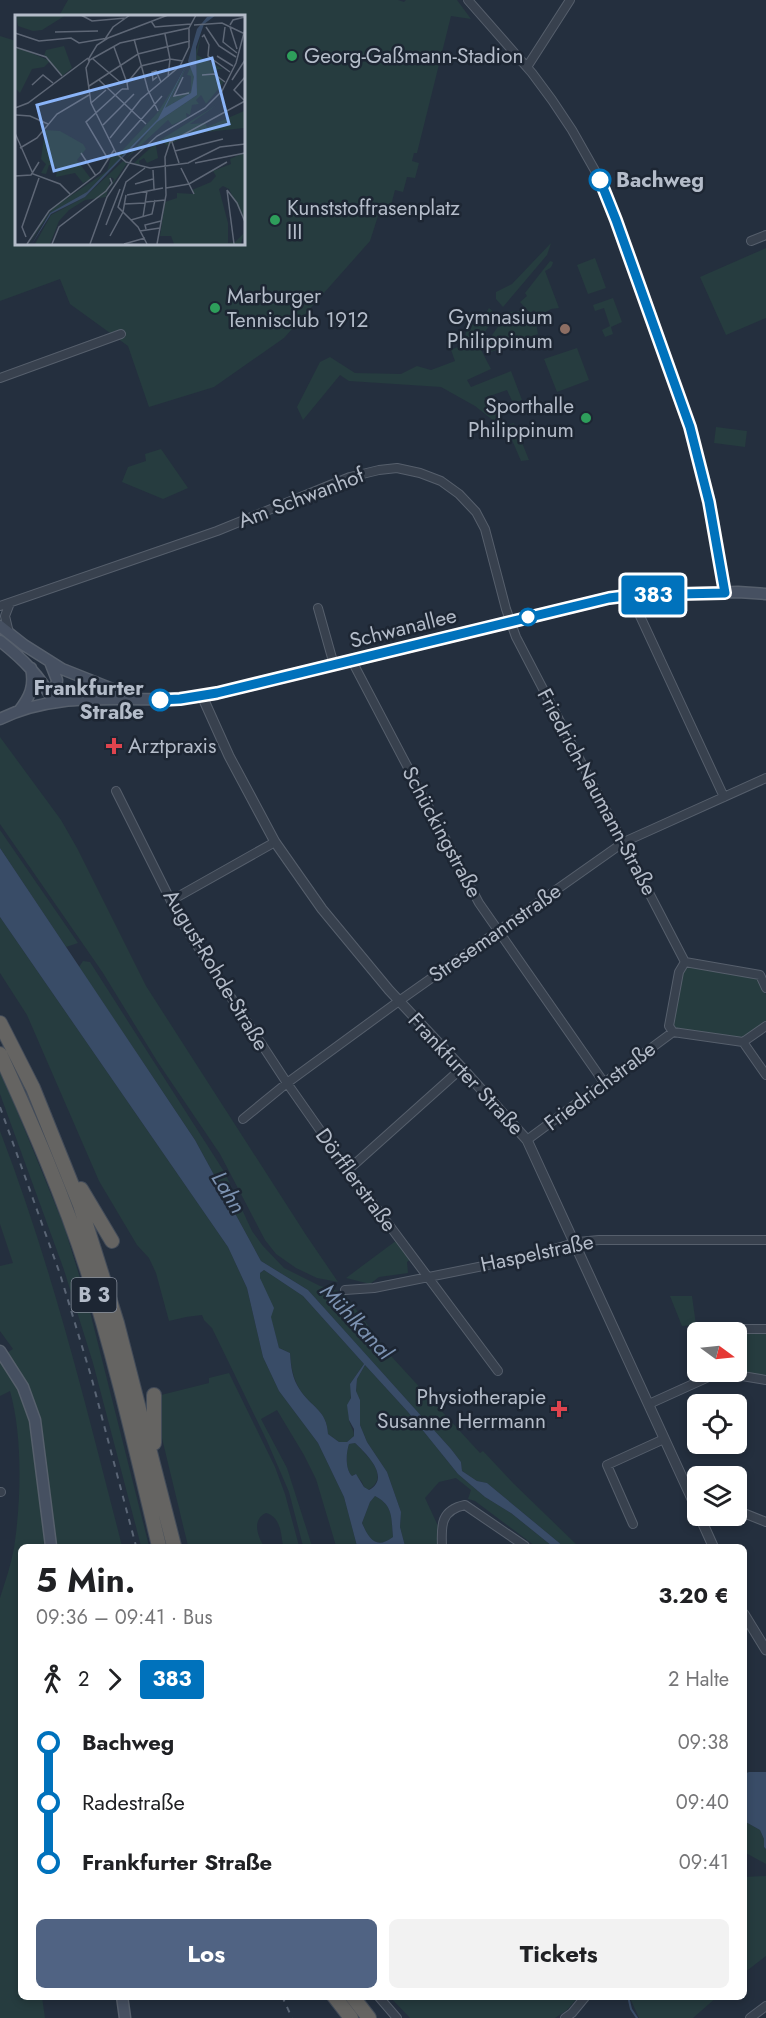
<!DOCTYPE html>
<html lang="de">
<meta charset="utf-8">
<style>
:root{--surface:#fff;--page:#f2f2f2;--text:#202124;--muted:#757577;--accent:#506383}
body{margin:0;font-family:Jost,sans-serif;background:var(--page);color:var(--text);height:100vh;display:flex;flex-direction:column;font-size:22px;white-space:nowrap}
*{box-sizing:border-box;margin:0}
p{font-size:20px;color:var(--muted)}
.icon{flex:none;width:33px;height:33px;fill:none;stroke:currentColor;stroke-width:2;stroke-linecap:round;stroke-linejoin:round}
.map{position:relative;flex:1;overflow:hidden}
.side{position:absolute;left:18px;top:1544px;width:729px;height:456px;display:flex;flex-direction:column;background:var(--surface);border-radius:9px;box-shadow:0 3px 9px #0003}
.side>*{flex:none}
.badge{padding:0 12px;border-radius:4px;font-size:21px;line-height:39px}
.needle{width:39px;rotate:105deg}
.fabs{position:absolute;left:687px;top:1322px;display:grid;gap:12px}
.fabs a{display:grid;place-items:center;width:60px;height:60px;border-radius:9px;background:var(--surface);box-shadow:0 3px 9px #0003;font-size:30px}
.map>.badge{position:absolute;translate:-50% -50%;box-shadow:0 0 0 3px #fff}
.legs{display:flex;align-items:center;gap:9px;height:66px;padding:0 18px;font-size:20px}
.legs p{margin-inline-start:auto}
.head{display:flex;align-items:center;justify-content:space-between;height:102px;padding:0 18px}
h1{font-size:33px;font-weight:700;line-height:45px}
.cta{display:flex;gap:12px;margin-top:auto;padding:12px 18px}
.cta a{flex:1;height:69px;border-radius:9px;background:var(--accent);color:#fff;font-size:24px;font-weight:700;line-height:69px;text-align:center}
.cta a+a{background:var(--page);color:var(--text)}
ul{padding:0 18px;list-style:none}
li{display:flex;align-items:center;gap:21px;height:60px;font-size:22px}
li i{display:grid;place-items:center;width:9px;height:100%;margin:0 8px;background:currentColor}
li i::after{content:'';width:15px;height:15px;margin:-8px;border:4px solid;border-radius:50%;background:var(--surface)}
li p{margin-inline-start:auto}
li:first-child i{background:linear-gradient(#0000 50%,currentColor 0)}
li:last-child i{background:linear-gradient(currentColor 50%,#0000 0)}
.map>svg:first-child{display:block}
.green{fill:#263c3f}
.water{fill:#394c67;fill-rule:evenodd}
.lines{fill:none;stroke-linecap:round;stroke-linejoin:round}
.stream{stroke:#394c67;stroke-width:2}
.minor-casing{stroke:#565f6c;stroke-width:10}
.tertiary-casing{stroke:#565f6c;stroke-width:11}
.secondary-casing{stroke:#565f6c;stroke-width:13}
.trunk-casing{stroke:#434c59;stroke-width:16}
.minor{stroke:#38414e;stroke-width:8}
.tertiary{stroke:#38414e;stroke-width:9}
.secondary{stroke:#465061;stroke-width:10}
.trunk{stroke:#656462;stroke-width:14}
.rail{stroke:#5a6575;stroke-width:2;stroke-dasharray:6 6;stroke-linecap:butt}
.line-1-casing{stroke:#fff;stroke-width:14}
.line-1{stroke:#0072bc;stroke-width:9}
.leisure-dot{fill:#2e9e5b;stroke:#1d2633;stroke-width:2}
.stop-1-dot{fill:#fff;stroke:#0072bc;stroke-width:3}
.education-dot{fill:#8d6e63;stroke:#1d2633;stroke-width:2}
.health-dot{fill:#e0444e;stroke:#1d2633;stroke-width:2}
.labels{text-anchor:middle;stroke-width:5;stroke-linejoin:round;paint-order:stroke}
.shield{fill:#1d2633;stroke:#878f9c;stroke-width:1.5}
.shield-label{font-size:20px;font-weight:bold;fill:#b4bcc9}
.poi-label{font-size:21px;fill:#b4bcc9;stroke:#1d2633;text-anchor:start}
.stop-label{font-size:21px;font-weight:bold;fill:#b4bcc9;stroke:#1d2633;text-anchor:start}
.street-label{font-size:21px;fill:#b4bcc9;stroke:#1d2633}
.water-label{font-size:22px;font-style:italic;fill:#7c92b1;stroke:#1d2633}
.inset-road{fill:none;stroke:#5e6776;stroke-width:1.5}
.view{fill:#8ab4f8;fill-opacity:0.15;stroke:#8ab4f8;stroke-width:3}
.inset-edge{fill:none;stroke:#b4bcc9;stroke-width:3}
</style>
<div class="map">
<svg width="766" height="2018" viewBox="0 0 766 2018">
<rect width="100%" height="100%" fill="#242f3e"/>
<path class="green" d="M68,0H398L404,2L406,0H457L471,19L451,16L417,153H414L412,161L419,163L415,178L407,177L403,192L395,190L390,209L385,208L383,217L378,216L370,241L284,338L214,387L149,407L128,346L70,304L60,279L0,301V36L16,41V243H243V16H59Z
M551,243L547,255L503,307L496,299V292L512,284Z
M766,248V318L726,335L700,277Z
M595,258L606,288L588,294L577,265Z
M550,261L553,262C552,268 549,269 545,271L559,308L551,309L541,315L536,314L534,310L530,313L520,302L527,296L525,293Z
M613,298L622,322L611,327L613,334L605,337L602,330L610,326L604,308L595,311L593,305Z
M489,308L497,315L479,340L478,344L491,369L467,380L471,387L511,371L522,400L513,403L507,390L484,398L492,402L498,418L507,425L514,423L529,460L521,461L509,433L475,406L441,387L349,381L340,375L303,420L297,407L320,362L330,357L355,373L401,374L417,366L431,370L455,361L451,350L464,344L467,327L473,324L478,325Z
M523,311L529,319L536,323L538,334L491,352L487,346L488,341L508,312Z
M577,348L589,380L557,392L544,359Z
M716,427L747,431L745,447L714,443Z
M161,449L188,488L163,499L122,482L128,467L146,461L145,454Z
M0,737L61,820L77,848L146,986L306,1235L338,1282L317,1278L296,1268L276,1254L265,1240L220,1154L157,1061L103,973L0,824Z
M0,830L78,943L66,947L0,848Z
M0,917L228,1247L247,1288L263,1357L279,1391L318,1443L344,1497L357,1546H336L316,1479L304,1455L277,1410L261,1419L287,1468L312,1546H303L289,1492L267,1441L212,1328L204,1320L202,1315L186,1317L169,1321L156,1273L149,1258L137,1245L99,1181L27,1015L0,973Z
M83,961L90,962L225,1173L252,1231L263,1246L284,1268L320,1286L343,1292L391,1356L480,1453L483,1451L513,1483L578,1546H563L487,1483L477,1481L462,1471L461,1462L451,1449L308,1290L261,1261L195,1140L79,967Z
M684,965L759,977L766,995V1024L743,1040L674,1030L670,1026Z
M0,1069L64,1226L88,1304L149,1546H141L93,1363L64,1270L0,1094Z
M0,1131C52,1266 86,1406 122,1546H21V1996L42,1997L45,2018H0V1598C5,1582 11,1565 14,1548C21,1502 23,1437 10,1391L0,1396V1357L13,1349L0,1331V1266L13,1263L0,1224Z
M397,1240L411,1259L407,1262L408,1273L379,1277L370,1284L346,1278Z
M264,1270L303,1296L364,1364L350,1384C353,1396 348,1406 349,1418C349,1425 354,1429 354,1436L347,1442H339L328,1434C327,1410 311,1407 300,1390C293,1378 291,1367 290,1353L279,1348L260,1278V1273Z
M670,1296H692L696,1325L682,1326Z
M736,1332H766V1378L735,1371H736Z
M365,1365L408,1412L458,1474L485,1497L511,1513L552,1546H535L475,1501L468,1499L471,1490L456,1478L439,1482L425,1498L439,1528V1546H405L400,1527L401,1512L387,1472L367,1442L360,1425V1400L356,1392L357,1379Z
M229,1373L275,1467L285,1494L299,1546H283C281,1534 281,1517 266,1513C252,1519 257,1536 264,1546H188L160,1430L161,1395L209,1383V1378Z
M355,1443C367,1455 391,1477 368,1490L364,1487L362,1482L355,1474L352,1476C345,1469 346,1453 349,1444Z
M375,1496C394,1506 391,1518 393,1537C376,1550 369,1539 362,1523L370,1502Z
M744,1821L760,1830L764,1839V1847L766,1849V1864L744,1852Z
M766,1876V1956L744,1973V1877Z
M390,1997H578L567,2010L555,2018H410Z
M623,1997V1996L717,1997L693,2018H639L630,1998Z"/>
<path class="water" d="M0,848L195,1140L261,1261L308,1290L451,1449L461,1462L462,1471L477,1481L487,1483L563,1546H552L511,1513L485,1497L458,1474L408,1412L365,1365L357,1379L356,1391L360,1400V1425L367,1442L387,1472L401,1512L400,1527L405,1546H357L344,1497L318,1443L279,1391L263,1357L247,1288L228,1247L0,917ZM264,1270L303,1296L364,1364L350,1384L351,1398L347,1405L349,1420L354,1429V1436L347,1442H339L328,1434C327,1410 311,1407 300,1390C292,1378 291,1367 290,1353L279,1348L271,1317L274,1308L260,1278V1273ZM355,1443C367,1454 391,1478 369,1490L364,1487L356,1474L352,1476C345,1469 346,1453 349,1444ZM375,1496C394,1506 391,1518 393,1537C376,1550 369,1539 362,1523L370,1502Z
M749,1772H766V1849L764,1847V1839L760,1830L744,1821V1774Z"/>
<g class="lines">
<path class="stream" d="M628,1996L631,2009L637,2018"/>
<g class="minor-casing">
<path id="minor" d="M468,0L532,73L552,100L572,130L602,183L690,427L709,502L725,593
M527,67L570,0
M751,241L766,235
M0,378L121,334
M633,595L640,616L724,797
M0,606L217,531L350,477L379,470L397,468L420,473L441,481L459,494L476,512L485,529L506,609L516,637L685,962
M318,608L334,665
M9,633L5,616L10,603
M352,661L479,903L605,1084
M116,791L181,921L287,1083L348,1170L498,1371
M172,900L275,842
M685,962L679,972L669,1026L673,1032L743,1042L766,1026
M685,962L760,975L766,988
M743,1042L766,1075
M243,1119L287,1083L399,1001L624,842L766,778
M527,1140L673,1032
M348,1170L462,1068
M345,1290L374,1288L523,1258L578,1242L599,1240H766
M701,1332L699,1329H766
M649,1404L713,1375L730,1374L766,1380
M0,1492H1
M736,1510L766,1522
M633,1524L607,1465L664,1439
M442,1546C441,1525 441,1510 465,1505L525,1546
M378,1996L397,2018
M565,2018L572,2013L586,1996
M750,2018L766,2006"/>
</g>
<g class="tertiary-casing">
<path id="tertiary" d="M202,696L229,756L275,842L322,909L389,990L462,1068L527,1140L698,1512
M699,1515L713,1546
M744,1614L766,1650"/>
</g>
<g class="secondary-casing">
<path id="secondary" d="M0,626L24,645L62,669L130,696
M0,641C23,659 40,676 54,702
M50,662L57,680L54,702
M19,711C30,697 35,686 31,668
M0,719C67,685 142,708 213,694L609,598L633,595L738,592L766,594
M0,1351L23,1387L35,1420L51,1546
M122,1996L125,2018"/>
</g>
<g class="trunk-casing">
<path id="trunk" d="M0,1023L33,1088L80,1205L117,1323L174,1546
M0,1054C32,1124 63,1195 87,1269C116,1360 137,1454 159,1546
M81,1189L112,1241
M154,1443V1395
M334,1996L351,2018
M352,1996L369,2018"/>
</g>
<use href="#minor" class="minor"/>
<use href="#tertiary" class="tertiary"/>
<use href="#secondary" class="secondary"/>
<use href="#trunk" class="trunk"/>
<path class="rail" d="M0,1107L60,1274L91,1376L136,1546
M282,1996L292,2018"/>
</g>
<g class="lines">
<g class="line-1-casing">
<path id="line-1" d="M160,700L180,699L217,693L609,598L633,595L725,593L709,502L690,427L616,220L600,180"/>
</g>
<use href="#line-1" class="line-1"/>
</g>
<g class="leisure-dot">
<circle cx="292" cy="56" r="6"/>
<circle cx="275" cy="220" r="6"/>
<circle cx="215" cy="308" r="6"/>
<circle cx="586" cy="418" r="6"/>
</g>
<g class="stop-1-dot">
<circle cx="600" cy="180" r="10"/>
<circle cx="528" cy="617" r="8"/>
<circle cx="160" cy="700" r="10"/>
</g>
<circle class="education-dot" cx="565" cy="329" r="6"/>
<g class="health-dot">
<path d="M111 737h6v6h6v6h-6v6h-6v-6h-6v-6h6z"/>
<path d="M556 1400h6v6h6v6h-6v6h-6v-6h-6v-6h6z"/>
</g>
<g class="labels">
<rect class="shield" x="71.5" y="1278" width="45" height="34" rx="4.5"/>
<g class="shield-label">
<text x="94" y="1302">B 3</text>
</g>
<g class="poi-label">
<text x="304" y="63">Georg-Gaßmann-Stadion</text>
<text x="287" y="215">Kunststoffrasenplatz<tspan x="287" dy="24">III</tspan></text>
<text x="227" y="303">Marburger<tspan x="227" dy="24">Tennisclub 1912</tspan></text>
<text x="553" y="324" text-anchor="end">Gymnasium<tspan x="553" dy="24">Philippinum</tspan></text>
<text x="574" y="413" text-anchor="end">Sporthalle<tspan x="574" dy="24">Philippinum</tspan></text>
<text x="128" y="753">Arztpraxis</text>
<text x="546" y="1404" text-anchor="end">Physiotherapie<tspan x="546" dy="24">Susanne Herrmann</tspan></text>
</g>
<g class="stop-label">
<text x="616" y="187">Bachweg</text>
<text x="144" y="695" text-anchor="end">Frankfurter<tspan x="144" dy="24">Straße</tspan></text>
</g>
<g class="street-label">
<text transform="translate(301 498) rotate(-21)" y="7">Am Schwanhof</text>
<text transform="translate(403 628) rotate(-14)" y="7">Schwanallee</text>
<text transform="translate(597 792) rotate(62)" y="7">Friedrich-Naumann-Straße</text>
<text transform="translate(442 832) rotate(62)" y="7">Schückingstraße</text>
<text transform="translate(495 933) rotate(-35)" y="7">Stresemannstraße</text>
<text transform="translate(216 970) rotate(59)" y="7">August-Rohde-Straße</text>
<text transform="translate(466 1074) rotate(47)" y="7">Frankfurter Straße</text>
<text transform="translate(600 1086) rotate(-37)" y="7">Friedrichstraße</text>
<text transform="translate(356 1180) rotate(54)" y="7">Dörfflerstraße</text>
<text transform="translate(537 1253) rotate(-12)" y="7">Haspelstraße</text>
</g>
<g class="water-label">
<text transform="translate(229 1192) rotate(59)" y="8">Lahn</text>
<text transform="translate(357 1321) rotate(47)" y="8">Mühlkanal</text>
</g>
</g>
<g transform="translate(15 15)">
<rect width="230" height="230" fill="#242f3e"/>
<path d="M1,0H51L27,15L18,16L3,11ZM186,21L182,40L208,54H200L198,59L209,67L191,89L186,80L181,85L184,89L177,90L175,100L171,98L172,103L157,110L153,105L110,145L142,107L182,80L181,36ZM0,31L35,46L29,52L17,54L5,78L0,73ZM49,31L57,53L47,61L29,41L31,35ZM176,50L181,70L179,72L183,74L179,81L158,88L159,92L66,183L35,198L14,229L27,207L38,193L92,156L96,142L102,141L143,97L172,51L157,82L176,76V61L172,60ZM203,89L175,109L190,108L192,112L229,96V113L173,119L152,131L148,126L141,131L143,143L132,148L129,143L124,146L125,150L119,148L142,127ZM30,115L45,116L68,129L71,134L62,145L76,164L68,168L60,158L41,162L42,152L34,150L31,159L26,158L31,149L26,144ZM226,139H229V205L214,174L208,171L204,174L213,208V228L220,227L229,218L226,229H159L156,221H145L150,187L162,183V178L179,179L177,175L196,167L201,161L198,156L216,149L215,144ZM108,146L112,148L95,173L99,164L96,162L91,182L70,185L54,195L44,206L35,229H20L36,200L70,182Z" fill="#263c3f"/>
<path d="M201,0L189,9L181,32L182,80L142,107L70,182L36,199L17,229L35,198L72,177L143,104L172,48L150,93L176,78L179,62L173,46L182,14L192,2Z" fill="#394c67"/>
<path class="inset-road" d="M66,0L77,6L111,3M136,6L140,12L176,9M179,10L207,8L230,19M215,10L218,5L230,2M191,12L204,31L221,42M210,12L208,27L222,38M215,12L222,34M40,17L83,16M0,18L24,26L56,23L64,28L93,23M150,19L155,44L153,62M187,22L189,20L194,30L193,41L215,57M90,24L98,12L115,0M119,24L133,75L143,96M0,32L31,42L47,61M99,32L112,68L113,74H107M202,41L218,51M78,44L106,68M73,45L82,30L93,23L153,0M75,45L71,53L76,88L101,138L111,147L135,153L173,148L205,132L230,129M73,46L105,28L174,13L181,0M187,60L199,59L210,67M142,62L138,65L137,57L141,56L146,67M168,62L159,81L174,78M230,62L219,75L230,86M84,65L131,109M217,65L230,45M112,68L126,51L155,44L168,46M17,70L28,60L38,68M74,71L123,39L175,26M76,88L91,75M0,93L13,88L73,43M1,100L15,101L33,109M88,110L119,79M0,118L18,159L45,169L55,179M95,123L126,84L165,51L174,32V13M157,127L164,148M105,128L147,81M5,133L22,123L42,99L74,80M160,136L208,124M66,138L81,161M93,144L71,107L107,74M180,148L230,138M130,153L111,167L103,192L123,212L132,229M166,153L179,179M138,155L139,174M0,161L16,160L24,147M120,169L138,164M151,173L174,169L212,147M212,175L219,229M212,175L222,188L230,207M112,180L148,173M131,187L150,185M109,189L130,188M128,202L132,176M116,205L137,199L140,185M91,210L105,174M131,214L130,210L146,206M125,216L145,213M95,221L108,197L111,180M11,222L7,212L24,163M12,229L34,196L85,157L99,135M37,229L44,212L91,176L97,168L95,163M75,229L92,182L117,144L142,121L190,93L207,76L221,48L230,14M109,229L130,223M142,229L151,180L150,142L155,127L230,86"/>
<path class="view" d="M197,43L214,109L39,156L22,90Z"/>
<rect width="230" height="230" class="inset-edge"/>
</g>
</svg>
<div class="fabs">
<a><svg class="needle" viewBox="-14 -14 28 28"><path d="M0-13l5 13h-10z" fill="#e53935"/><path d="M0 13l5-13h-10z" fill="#757577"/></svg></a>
<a><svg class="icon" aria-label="locate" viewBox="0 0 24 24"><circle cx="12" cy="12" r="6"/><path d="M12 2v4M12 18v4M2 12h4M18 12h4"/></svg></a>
<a><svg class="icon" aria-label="layers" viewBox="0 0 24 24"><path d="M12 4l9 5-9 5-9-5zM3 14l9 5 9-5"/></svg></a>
</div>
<b class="badge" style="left:653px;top:595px;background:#0072bc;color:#fff">383</b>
<section class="side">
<div class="head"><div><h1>5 Min.</h1><p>09:36 – 09:41 · Bus</p></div><b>3.20 €</b></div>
<div class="legs"><svg class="icon" aria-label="walk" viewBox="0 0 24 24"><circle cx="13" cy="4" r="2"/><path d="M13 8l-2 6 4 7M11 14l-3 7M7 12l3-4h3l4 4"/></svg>2<svg class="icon" aria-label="forward" viewBox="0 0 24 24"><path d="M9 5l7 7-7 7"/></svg><b class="badge" style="background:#0072bc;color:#fff">383</b><p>2 Halte</p></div>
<ul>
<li><i style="color:#0072bc"></i><b>Bachweg</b><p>09:38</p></li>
<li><i style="color:#0072bc"></i><span>Radestraße</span><p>09:40</p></li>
<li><i style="color:#0072bc"></i><b>Frankfurter Straße</b><p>09:41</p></li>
</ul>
<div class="cta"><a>Los</a><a>Tickets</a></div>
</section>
</div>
